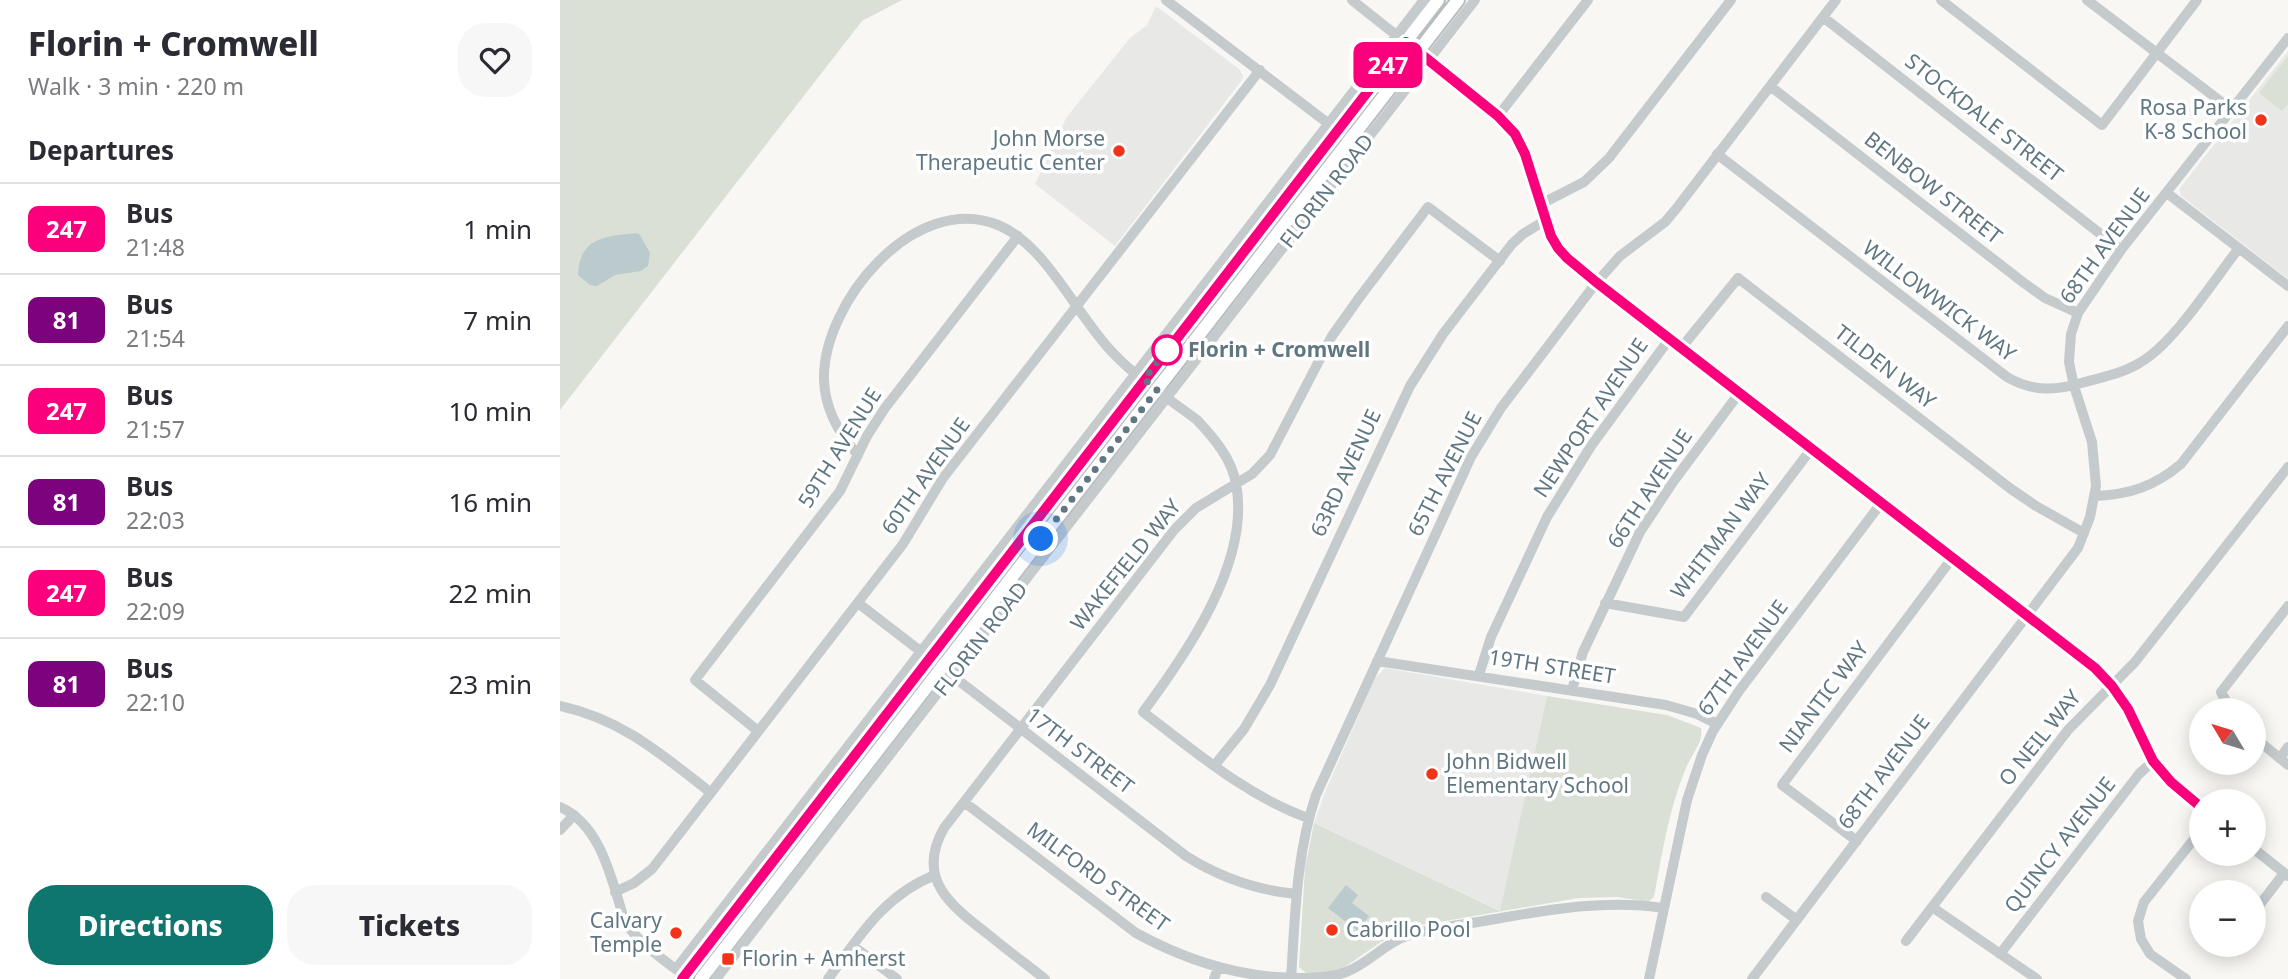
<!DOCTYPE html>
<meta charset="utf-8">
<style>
:root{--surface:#fff;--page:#f7f7f7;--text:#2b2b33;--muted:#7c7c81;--line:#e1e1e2;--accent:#0f766e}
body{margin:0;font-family:"Noto Sans",sans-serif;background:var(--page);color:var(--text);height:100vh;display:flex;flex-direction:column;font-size:26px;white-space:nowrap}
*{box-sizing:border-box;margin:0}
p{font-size:23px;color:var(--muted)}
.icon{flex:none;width:38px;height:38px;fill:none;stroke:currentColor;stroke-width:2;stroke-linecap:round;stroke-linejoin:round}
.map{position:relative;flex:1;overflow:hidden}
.sheet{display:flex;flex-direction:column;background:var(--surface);width:560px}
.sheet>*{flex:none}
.badge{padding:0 14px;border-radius:10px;font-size:24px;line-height:46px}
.needle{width:46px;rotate:308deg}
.controls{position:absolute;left:1629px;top:698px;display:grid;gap:14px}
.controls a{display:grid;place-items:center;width:77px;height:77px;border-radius:50%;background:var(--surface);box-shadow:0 4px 18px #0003;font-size:35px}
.you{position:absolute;width:35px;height:35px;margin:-18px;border:5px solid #fff;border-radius:50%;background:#1a73e8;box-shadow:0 0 0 10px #1a73e833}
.map>.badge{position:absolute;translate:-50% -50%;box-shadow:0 0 0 4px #fff}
h2{padding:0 28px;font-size:26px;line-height:63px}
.round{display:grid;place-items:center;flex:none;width:74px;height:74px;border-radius:28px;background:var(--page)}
.overview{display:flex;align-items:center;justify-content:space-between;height:119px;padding:0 28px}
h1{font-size:33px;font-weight:800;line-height:52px}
.action{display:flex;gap:14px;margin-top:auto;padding:14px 28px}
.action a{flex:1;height:80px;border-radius:28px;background:var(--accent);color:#fff;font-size:28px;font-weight:800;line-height:80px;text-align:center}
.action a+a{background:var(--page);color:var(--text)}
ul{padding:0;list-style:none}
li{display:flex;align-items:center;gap:21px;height:91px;padding:0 28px;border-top:2px solid var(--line)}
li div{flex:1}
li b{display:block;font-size:26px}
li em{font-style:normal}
li .badge{min-width:77px;font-weight:700;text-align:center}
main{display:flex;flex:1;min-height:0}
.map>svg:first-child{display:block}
.built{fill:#e8e9e7}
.green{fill:#dae0d5}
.water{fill:#bbcacd}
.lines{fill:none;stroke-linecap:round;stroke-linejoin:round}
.major-casing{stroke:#b8bdc0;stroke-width:16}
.minor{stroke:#c5cacd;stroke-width:10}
.major{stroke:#fff;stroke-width:12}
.line-casing{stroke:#fff;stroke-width:16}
.line{stroke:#fa007d;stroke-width:10}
.walk{stroke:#607782;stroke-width:7;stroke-dasharray:0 12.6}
.poi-dot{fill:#f33319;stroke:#fff;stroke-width:2.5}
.stop-dot{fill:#fff;stroke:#fa007d;stroke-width:3.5}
.labels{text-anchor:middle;stroke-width:7;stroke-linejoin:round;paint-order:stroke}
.poi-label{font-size:21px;fill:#607782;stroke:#fff;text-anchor:end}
.street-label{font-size:21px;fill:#607782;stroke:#fff}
.stop-label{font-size:21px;font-weight:bold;fill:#607782;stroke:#fff;text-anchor:start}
</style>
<main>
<section class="sheet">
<div class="overview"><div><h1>Florin + Cromwell</h1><p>Walk · 3 min · 220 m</p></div><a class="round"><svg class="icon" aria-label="heart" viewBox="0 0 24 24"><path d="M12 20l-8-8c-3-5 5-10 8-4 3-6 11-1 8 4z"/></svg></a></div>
<h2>Departures</h2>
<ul>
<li><span class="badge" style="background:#fa007d;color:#fff">247</span><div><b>Bus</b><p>21:48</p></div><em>1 min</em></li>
<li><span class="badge" style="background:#7c027e;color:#fff">81</span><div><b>Bus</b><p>21:54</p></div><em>7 min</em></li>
<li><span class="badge" style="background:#fa007d;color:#fff">247</span><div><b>Bus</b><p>21:57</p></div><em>10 min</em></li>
<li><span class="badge" style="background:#7c027e;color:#fff">81</span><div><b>Bus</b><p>22:03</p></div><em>16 min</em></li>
<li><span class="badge" style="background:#fa007d;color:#fff">247</span><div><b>Bus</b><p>22:09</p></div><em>22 min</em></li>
<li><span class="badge" style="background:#7c027e;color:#fff">81</span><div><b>Bus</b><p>22:10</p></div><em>23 min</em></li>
</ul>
<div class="action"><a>Directions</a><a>Tickets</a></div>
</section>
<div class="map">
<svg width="1728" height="979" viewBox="0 0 1728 979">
<rect width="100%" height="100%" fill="#f8f7f4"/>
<path class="built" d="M596,6L679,69L683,75L682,80L555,246L475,184L506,118L570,38L587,25Z
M1728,51V279L1621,196L1619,189Z
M825,668L987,696L941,911L754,823L765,792L815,678Z"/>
<path class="green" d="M0,0H342L302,21L0,410Z
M1728,56V104L1722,111L1699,93Z
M987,696L1107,715L1141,728C1144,742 1131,755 1126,768C1109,808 1102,854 1094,897L1088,902L1058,897L1019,898L856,926L821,942L779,971L747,974L739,967L745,868L754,823L940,911Z"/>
<path class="water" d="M77,233L80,235L90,253L88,266L81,271L55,275L37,286L30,285L18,275C19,238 45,236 77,233Z
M786,885L798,895L792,903L809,916L798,931L768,908Z"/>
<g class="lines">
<g class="major-casing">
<path id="major" d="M122,979L878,0
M141,979L898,0"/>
</g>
<path class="minor" d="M606,0L790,140
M792,0L938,116C977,149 972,203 996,245C1005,260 1023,271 1036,283L1535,668L1552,686L1568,709L1593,761L1611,782L1642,808
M1381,0L1542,125L1637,0
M1527,0L1672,110
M1263,17L1561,250
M1210,86L1464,283L1485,298L1518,313
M938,116L1028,0
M1157,154L1447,377C1473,392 1496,391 1525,382C1543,377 1564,373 1581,362C1614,343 1654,280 1679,248
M1607,193L1728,286
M981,204L1024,182L1049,158L1171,0
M1122,347L1178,278L1451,489L1476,506L1524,533
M298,455C279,434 265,410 264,380C262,303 355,191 438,225C487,245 517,317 554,354C578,379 609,399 637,420C654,438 672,459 676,484C691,561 627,653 583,712C636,752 685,795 748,818
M1535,496C1569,495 1595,486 1621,464L1728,326
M298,603L626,856C661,878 695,890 736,894
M1045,603L1124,617L1252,448
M817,661L1106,705L1137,714L1157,724
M919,675L931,637L987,517L1031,446L1110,338
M1012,690L1023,652L1080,532L1113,482L1180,392
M0,706C63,720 101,754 150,792
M1671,710L1661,692L1728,606
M198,731L135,680L280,491L307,436L325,408L458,236
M1694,737L1728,765
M1720,758L1728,747
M654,766L684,729L710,685L850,386L883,334L952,244L963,234L986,220
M404,802L576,933C629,962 684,979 744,978C758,978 773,977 786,972C810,963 825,942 850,935C875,927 903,925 929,920C988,910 1044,899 1104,908
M0,807C42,825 52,882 65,922C79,943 101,958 121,973
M0,830L14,815
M1297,841L1222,785L1393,557
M1694,849L1728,876
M55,892L74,883L92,869L343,544L383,478L700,70
M1206,897L1237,920
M1372,907L1477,979
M1695,911L1724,873
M1346,941L1508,730L1575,662L1728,467
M293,946L337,979
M1440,954L1579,774L1593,761
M116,969L864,0
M156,979L915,0
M268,979C299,937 324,895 375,875
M485,979C466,964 447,950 429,935C391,906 355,879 384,828L614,530L636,508L692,474L710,455L772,336L799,298L868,207L940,261
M654,979L658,968
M731,979C735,917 736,854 756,795L911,457L941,408L1036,283L1060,256L1105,222L1116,209L1276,0
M1089,979L1127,800L1142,755L1153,731L1179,691L1322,502
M1192,979L1518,548L1530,517L1536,486L1532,442L1514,386L1509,362L1511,334L1518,313L1561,250L1728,38
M1626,979L1590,954L1581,939L1578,921L1584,902L1642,829"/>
<use href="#major" class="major"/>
</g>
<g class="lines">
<g class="line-casing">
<path id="line" d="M122,979L846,42L938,116L955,134L965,154L991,236L998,248L1007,258L1036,282L1535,668L1552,686L1568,709L1593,761L1611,782L1642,808"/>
</g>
<use href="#line" class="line"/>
<path class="walk" d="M481,539L597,390L584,379L607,350"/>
</g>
<g class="poi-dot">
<circle cx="1701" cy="120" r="7"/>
<circle cx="559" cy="151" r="7"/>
<circle cx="872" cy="774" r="7"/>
<circle cx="772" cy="930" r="7"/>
<circle cx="116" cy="933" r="7"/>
<rect x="161" y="952" width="14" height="14" rx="3.5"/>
</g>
<circle class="stop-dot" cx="607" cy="350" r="14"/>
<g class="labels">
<g class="poi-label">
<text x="1687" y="115">Rosa Parks<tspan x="1687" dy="24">K-8 School</tspan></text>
<text x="545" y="146">John Morse<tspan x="545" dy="24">Therapeutic Center</tspan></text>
<text x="886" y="769" text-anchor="start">John Bidwell<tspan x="886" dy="24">Elementary School</tspan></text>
<text x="102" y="928">Calvary<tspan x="102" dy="24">Temple</tspan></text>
<text x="786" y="937" text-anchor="start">Cabrillo Pool</text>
<text x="182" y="966" text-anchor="start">Florin + Amherst</text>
</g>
<g class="street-label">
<text transform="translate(1424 118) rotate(38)" y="7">STOCKDALE STREET</text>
<text transform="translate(1373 188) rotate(38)" y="7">BENBOW STREET</text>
<text transform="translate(767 191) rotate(-52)" y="7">FLORIN ROAD</text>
<text transform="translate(1545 246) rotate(-54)" y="7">68TH AVENUE</text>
<text transform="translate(1379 301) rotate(37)" y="7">WILLOWWICK WAY</text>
<text transform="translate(1325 367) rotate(38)" y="7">TILDEN WAY</text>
<text transform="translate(1031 418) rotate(-56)" y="7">NEWPORT AVENUE</text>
<text transform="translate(280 448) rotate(-58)" y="7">59TH AVENUE</text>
<text transform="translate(786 473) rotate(-65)" y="7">63RD AVENUE</text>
<text transform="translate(885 474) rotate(-63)" y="7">65TH AVENUE</text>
<text transform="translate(366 476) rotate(-55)" y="7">60TH AVENUE</text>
<text transform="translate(1090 489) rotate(-57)" y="7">66TH AVENUE</text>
<text transform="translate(1161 536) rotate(-53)" y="7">WHITMAN WAY</text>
<text transform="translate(566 565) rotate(-51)" y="7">WAKEFIELD WAY</text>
<text transform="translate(421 639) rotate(-52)" y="7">FLORIN ROAD</text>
<text transform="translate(1183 658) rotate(-54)" y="7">67TH AVENUE</text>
<text transform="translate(992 667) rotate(9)" y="7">19TH STREET</text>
<text transform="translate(1264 697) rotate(-53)" y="7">NIANTIC WAY</text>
<text transform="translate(1480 738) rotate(-51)" y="7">O NEIL WAY</text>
<text transform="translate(520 751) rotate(37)" y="7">17TH STREET</text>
<text transform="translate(1324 772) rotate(-53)" y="7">68TH AVENUE</text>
<text transform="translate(1500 845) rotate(-52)" y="7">QUINCY AVENUE</text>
<text transform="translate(538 877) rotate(36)" y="7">MILFORD STREET</text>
</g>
<g class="stop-label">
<text x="628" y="357">Florin + Cromwell</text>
</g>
</g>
</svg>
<div class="controls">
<a><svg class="needle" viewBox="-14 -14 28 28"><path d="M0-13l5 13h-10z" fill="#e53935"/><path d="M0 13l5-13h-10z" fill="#7c7c81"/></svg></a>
<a>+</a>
<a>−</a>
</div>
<div class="you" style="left:481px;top:539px"></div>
<b class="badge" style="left:828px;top:65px;background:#fa007d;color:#fff">247</b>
</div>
</main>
